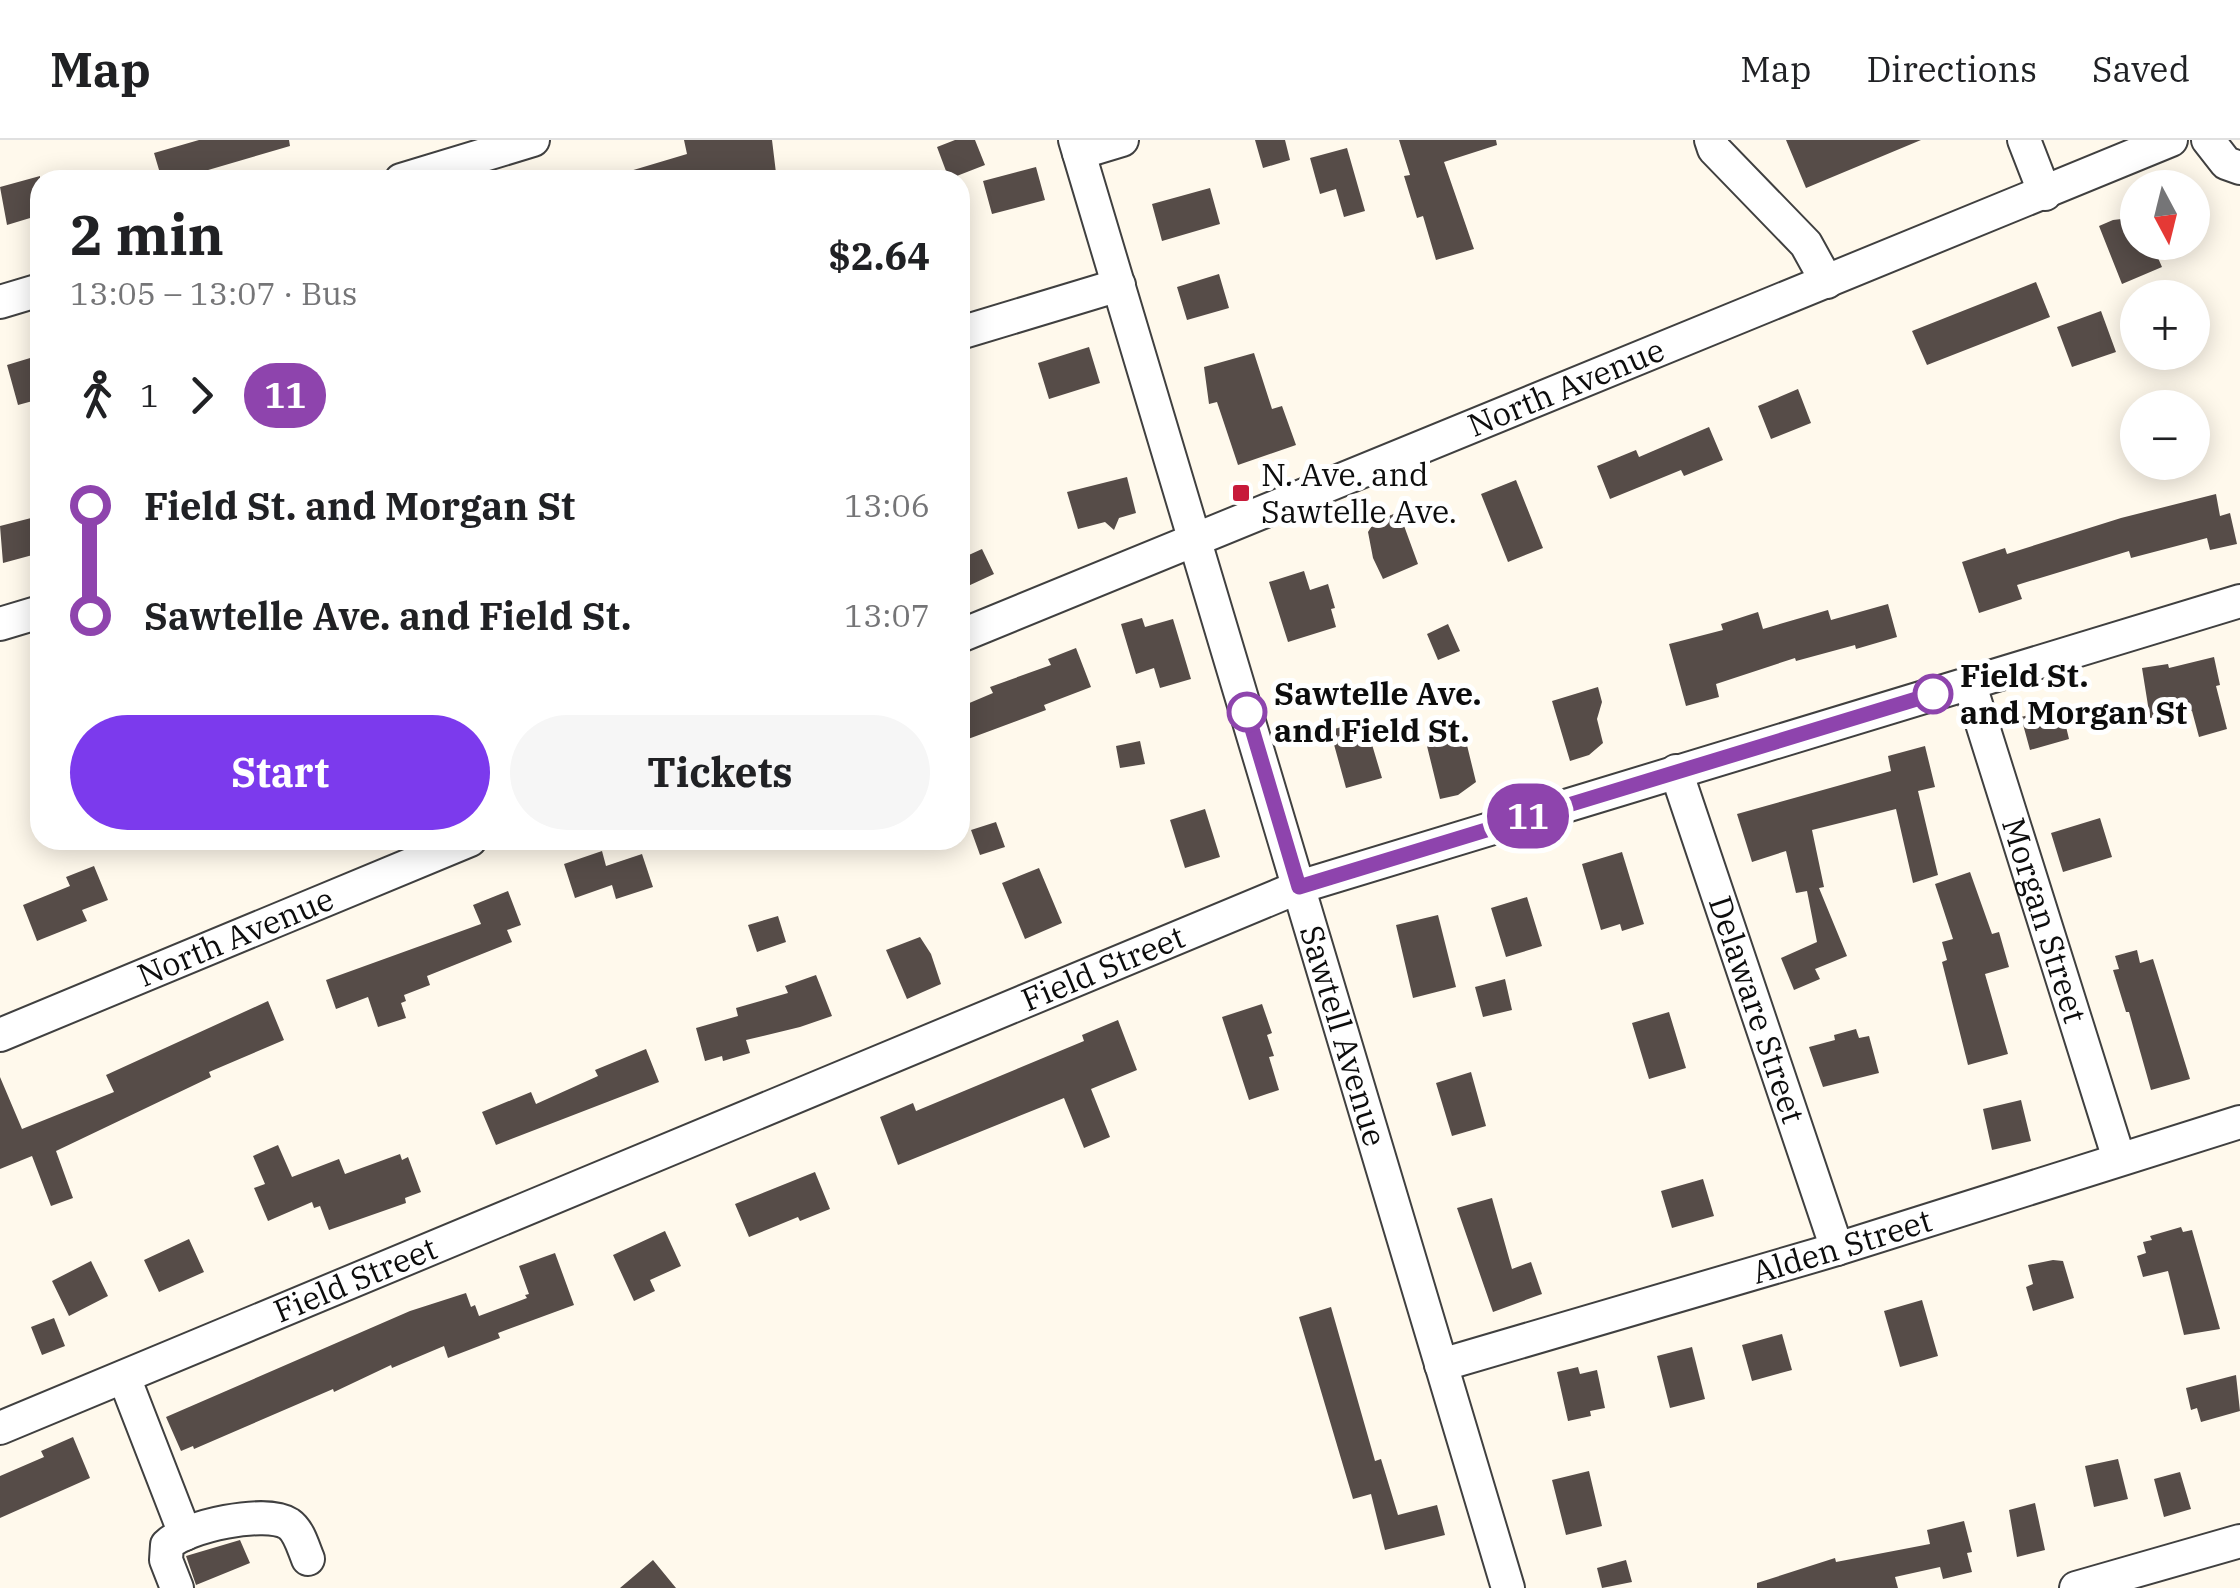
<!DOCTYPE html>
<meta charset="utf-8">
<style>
:root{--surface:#fff;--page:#f6f6f6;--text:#202124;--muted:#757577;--line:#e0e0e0;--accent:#7c3aed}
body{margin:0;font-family:"IBM Plex Serif",serif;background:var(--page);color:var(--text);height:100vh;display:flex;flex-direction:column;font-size:38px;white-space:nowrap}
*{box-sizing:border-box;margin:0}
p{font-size:32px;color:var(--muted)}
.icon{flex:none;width:55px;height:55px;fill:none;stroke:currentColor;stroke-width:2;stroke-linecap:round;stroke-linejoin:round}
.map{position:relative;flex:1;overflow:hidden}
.details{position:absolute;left:30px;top:30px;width:940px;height:680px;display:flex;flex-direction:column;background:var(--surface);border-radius:30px;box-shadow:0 5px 25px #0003}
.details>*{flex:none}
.badge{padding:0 20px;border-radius:32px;font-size:35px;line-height:65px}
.needle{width:65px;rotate:173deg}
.fabs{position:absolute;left:2120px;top:30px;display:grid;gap:20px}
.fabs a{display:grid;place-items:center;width:90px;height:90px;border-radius:50%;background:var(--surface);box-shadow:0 5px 25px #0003;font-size:50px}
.map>.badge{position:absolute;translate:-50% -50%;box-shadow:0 0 0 5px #fff}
.legs{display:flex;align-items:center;gap:15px;height:110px;padding:0 40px;font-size:32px}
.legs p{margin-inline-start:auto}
.head{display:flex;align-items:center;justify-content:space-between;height:170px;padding:0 40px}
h1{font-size:55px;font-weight:700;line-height:75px}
.button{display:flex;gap:20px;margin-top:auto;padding:20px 40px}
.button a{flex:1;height:115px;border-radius:60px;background:var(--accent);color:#fff;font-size:40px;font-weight:700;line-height:115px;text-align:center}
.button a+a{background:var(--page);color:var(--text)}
ul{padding:0 40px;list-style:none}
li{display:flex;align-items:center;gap:35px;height:110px;font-size:38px}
li i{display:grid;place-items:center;width:15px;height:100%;margin:0 12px;background:currentColor}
li i::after{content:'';width:25px;height:25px;margin:-12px;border:8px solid;border-radius:50%;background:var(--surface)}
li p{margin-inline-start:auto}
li:first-child i{background:linear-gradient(#0000 50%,currentColor 0)}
li:last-child i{background:linear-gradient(currentColor 50%,#0000 0)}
header{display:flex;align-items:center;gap:60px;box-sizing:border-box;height:140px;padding:0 50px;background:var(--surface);border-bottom:2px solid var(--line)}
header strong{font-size:48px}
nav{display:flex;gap:55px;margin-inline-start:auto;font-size:35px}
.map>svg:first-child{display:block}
.building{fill:#564c48}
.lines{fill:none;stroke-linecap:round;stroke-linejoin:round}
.minor-casing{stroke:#404040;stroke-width:36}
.minor{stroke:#fff;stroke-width:32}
.line-1-casing{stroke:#fff;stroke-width:22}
.line-1{stroke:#8e44ad;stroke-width:15}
.poi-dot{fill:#c71a3a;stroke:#fff;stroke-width:4}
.stop-1-dot{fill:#fff;stroke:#8e44ad;stroke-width:5}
.labels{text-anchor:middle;stroke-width:10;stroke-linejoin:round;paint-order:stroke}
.street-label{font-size:32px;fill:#0d0d0d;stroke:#fff}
.poi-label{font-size:32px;fill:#0d0d0d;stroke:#fff;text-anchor:start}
.stop-label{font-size:32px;font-weight:bold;fill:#0d0d0d;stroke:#fff;text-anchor:start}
</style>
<header>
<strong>Map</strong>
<nav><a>Map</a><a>Directions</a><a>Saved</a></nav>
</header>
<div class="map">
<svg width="2240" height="1448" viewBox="0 0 2240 1448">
<rect width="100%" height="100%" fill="#fff9ec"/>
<path class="building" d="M199,0H289L290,6L174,40H162L154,13Z
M684,0H772L776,33L750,40H621L620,34L687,14Z
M955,0H975L985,25L949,39L937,7Z
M1255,0H1285L1290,20L1263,28Z
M1399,0H1496L1497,5L1444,22L1474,109L1436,120L1423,76L1417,78L1404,36L1410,35Z
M1786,0H1921L1806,48Z
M1347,8L1365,71L1344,77L1336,49L1320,54L1310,18Z
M1036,27L1045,60L992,74L983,41Z
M40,36V75L7,85L0,47Z
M1210,48L1220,84L1162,101L1152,64Z
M2138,77V102H2151L2162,127L2122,144L2099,86L2113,80Z
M1219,134L1229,168L1187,180L1177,147Z
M2036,142L2050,177L1927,225L1912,191Z
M2101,171L2116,212L2072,227L2057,187Z
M1089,207L1100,243L1049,259L1038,223Z
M1254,213L1272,269L1282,266L1296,305L1238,325L1217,262L1209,264L1204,227Z
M40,215V259L18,265L7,225Z
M1798,249L1811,283L1771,299L1758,266Z
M1709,287L1723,320L1684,336L1681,330L1610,359L1597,326L1636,310L1639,317Z
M1127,337L1136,373L1119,378L1114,390L1105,382L1078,389L1067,352Z
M1516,340L1543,408L1508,422L1481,354Z
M2216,354L2220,376L2230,373L2237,404L2210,410L2207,398L2131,418L2129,411L2017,445L2022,459L1979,473L1962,422L2005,408L2007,414L2121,378Z
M1399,372L1418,424L1383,439L1373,418L1368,392L1375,381Z
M35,377L40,413L3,423L0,386Z
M982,409L994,434L968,446L960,428V419Z
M1304,431L1310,450L1328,444L1335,468L1331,469L1336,487L1288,502L1269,442Z
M1888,464L1897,497L1856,509L1855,505L1796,521L1795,518L1716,544L1719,557L1686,566L1669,504L1723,490L1721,484L1758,472L1763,489L1828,470L1831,480Z
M1142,478L1145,487L1173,479L1191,539L1160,548L1154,528L1136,534L1121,484Z
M1448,484L1460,511L1438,520L1427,494Z
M1076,508L1091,547L1044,565L1046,570L960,602V567L993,553L990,547L1051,525L1048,519Z
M2214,517L2220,545L2216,546L2227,589L2199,597L2192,571L2150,578L2142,528L2168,524L2169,528Z
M1598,547L1602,562L1597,579L1603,603L1589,615L1570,621L1552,561Z
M2061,566L2069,599L2030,610L2021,577Z
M1365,581L1382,638L1346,648L1330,590Z
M1464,593L1476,642L1458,655L1440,659L1426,602Z
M1140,601L1145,624L1120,628L1116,606Z
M1925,606L1935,647L1918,651L1938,735L1913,743L1896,669L1812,690L1824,747L1819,748L1847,816L1815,829L1820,839L1794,850L1781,818L1817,802L1807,751L1796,753L1786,711L1752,722L1737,674L1891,631L1888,616Z
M1205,669L1220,717L1185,728L1170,680Z
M2100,678L2112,717L2063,732L2051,693Z
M996,682L1005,707L980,715L971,690Z
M602,711L606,726L642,714L653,747L616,759L612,745L575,758L564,724Z
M1622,712L1644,784L1622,791L1620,784L1601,790L1582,724Z
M94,726L108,760L82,770L87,781L37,801L23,765L70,746L66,737Z
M1039,728L1062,783L1025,799L1002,743Z
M1970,732L1992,794L1999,792L2009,827L1985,834L2008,914L1968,925L1942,822L1947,820L1942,802L1953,799L1935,744Z
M508,751L521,785L507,790L512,802L427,836L430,845L404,855L406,861L401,863L406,878L378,887L368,857L336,869L326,840L481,784L473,765Z
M1527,757L1542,806L1506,817L1491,768Z
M1438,775L1456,847L1413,858L1396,785Z
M778,776L786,802L757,812L748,785Z
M920,797L931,814L941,844L907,859L886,810Z
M2137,810L2140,823L2153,819L2190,939L2151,950L2129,872H2126L2113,830L2119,829L2115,816Z
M816,835L832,876L800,887L746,900L750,913L723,921L722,916L705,921L696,888L738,876L736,868L788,853L785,846Z
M1505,839L1512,870L1483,877L1475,847Z
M268,861L284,900L209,932L211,937L56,1011L73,1058L51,1066L32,1016L0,1029V937L22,989L114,952L106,935Z
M1262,864L1272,893L1267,895L1274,916L1269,917L1279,950L1249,960L1222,877Z
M1669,872L1686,928L1649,939L1632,883Z
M1118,880L1137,930L1091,949L1110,997L1084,1008L1064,958L898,1025L880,977L913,963L916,971L1084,901L1082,895Z
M1856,889L1859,898L1869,896L1879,933L1823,947L1809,907L1835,900L1834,895Z
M646,909L659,942L496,1005L482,972L531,952L536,964L598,936L595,930Z
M1471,932L1486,986L1452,996L1436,943Z
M2021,960L2031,1001L1992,1010L1983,969Z
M278,1005L292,1037L339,1019L345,1034L400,1014L402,1020L408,1017L421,1052L405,1058L406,1063L329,1090L320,1066L314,1068L312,1062L268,1081L254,1048L265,1044L253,1016Z
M815,1032L830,1069L800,1081L798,1077L749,1097L735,1064Z
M1703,1039L1714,1076L1672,1088L1661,1051Z
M1492,1058L1512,1129L1531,1122L1542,1154L1493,1172L1457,1068Z
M2181,1087L2183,1092L2192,1090L2220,1189L2184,1195L2168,1131L2143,1137L2137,1116L2146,1113L2143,1102L2152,1100L2150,1096Z
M665,1091L681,1126L650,1140L655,1151L634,1161L613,1115Z
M189,1099L204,1132L159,1152L144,1120Z
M555,1113L574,1165L498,1193L500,1198L448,1218L444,1206L392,1228L391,1225L334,1252L333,1249L194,1309L193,1306L181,1311L166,1277L410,1171L466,1153L471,1167L475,1165L479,1176L527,1158L525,1155L529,1154L519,1126Z
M2053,1120L2063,1121L2074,1158L2033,1171L2026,1147L2033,1144L2028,1125Z
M91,1121L108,1156L69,1176L52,1141Z
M1922,1160L1938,1216L1900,1227L1884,1171Z
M1331,1167L1375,1321L1381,1319L1398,1375L1437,1365L1445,1395L1385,1410L1371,1354L1353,1359L1299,1177Z
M54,1178L65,1206L42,1215L31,1187Z
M1782,1194L1792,1230L1752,1241L1742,1205Z
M1692,1207L1705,1259L1670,1268L1657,1216Z
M1578,1227L1580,1234L1597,1230L1605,1268L1590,1271L1591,1276L1568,1281L1557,1232Z
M2236,1235L2240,1271L2201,1282L2197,1268L2191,1270L2186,1248Z
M73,1297L90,1338L0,1378V1336L44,1317L41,1311Z
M2118,1319L2128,1359L2094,1367L2085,1326Z
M1589,1331L1602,1386L1566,1395L1552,1340Z
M2180,1332L2191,1369L2164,1377L2154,1339Z
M2035,1363L2045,1410L2017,1417L2009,1370Z
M1964,1381L1972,1412L1967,1413L1972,1432L1943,1439L1940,1427L1895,1437L1898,1448H1757V1443L1835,1418L1836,1422L1930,1404L1927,1390Z
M240,1400L250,1423L196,1445L186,1416Z
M653,1420L676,1448H620Z
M1626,1420L1632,1442L1602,1448L1597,1428Z"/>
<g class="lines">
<g class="minor-casing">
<g id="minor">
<path id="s1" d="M1075,0L1508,1448"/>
<path d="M1711,0L1714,9L1806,104L1827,142"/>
<path d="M2024,0L2045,54"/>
<path d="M2208,0L2226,23L2240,28"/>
<path d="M1079,13L1122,0"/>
<path d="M401,40L533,0"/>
<path d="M0,162L40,150"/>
<path d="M960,193L1119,145"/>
<path d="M0,484L40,472"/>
<path id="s2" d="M960,496L2171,0"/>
<path id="s3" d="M1969,542L2119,1019"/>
<path id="s4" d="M1676,631L1837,1109"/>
<path id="s5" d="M0,895L470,700"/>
<path id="s6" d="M1441,1225L1837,1109L2240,982"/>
<path d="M124,1237L185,1394"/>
<path id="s7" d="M0,1288L1299,747L2240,461"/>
<path d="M177,1448L166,1420L167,1405C185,1386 266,1369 289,1384C299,1391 303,1407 308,1419"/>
<path d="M2076,1448L2240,1401"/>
</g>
</g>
<use href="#minor" class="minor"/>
</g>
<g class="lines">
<g class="line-1-casing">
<path id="line-1" d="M1247,572L1299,747L1933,554"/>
</g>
<use href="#line-1" class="line-1"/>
</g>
<rect class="poi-dot" x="1231" y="343" width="20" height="20" rx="5"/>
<g class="stop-1-dot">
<circle cx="1933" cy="554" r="18"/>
<circle cx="1247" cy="572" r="18"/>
</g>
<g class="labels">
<g class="street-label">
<text dy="11" stroke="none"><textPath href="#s2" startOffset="655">North Avenue</textPath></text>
<text dy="11" stroke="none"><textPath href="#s3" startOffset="250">Morgan Street</textPath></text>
<text dy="11" stroke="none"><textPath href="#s5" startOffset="255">North Avenue</textPath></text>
<text dy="11" stroke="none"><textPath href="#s7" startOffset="1195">Field Street</textPath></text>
<text dy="11" stroke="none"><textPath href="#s4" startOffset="252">Delaware Street</textPath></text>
<text dy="11" stroke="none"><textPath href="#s1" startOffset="935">Sawtell Avenue</textPath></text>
<text dy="11" stroke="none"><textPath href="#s6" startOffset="418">Alden Street</textPath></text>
<text dy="11" stroke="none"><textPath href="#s7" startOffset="385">Field Street</textPath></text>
</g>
<g class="poi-label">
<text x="1261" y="346">N. Ave. and<tspan x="1261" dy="37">Sawtelle Ave.</tspan></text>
</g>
<g class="stop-label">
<text x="1960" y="547">Field St.<tspan x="1960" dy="37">and Morgan St</tspan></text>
<text x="1274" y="565">Sawtelle Ave.<tspan x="1274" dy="37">and Field St.</tspan></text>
</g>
</g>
</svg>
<div class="fabs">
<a><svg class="needle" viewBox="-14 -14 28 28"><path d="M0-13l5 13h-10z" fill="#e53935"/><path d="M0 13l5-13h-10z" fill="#757577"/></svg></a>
<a>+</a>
<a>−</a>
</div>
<b class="badge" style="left:1528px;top:676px;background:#8e44ad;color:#fff">11</b>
<section class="details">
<div class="head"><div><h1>2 min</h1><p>13:05 – 13:07 · Bus</p></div><b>$2.64</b></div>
<div class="legs"><svg class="icon" aria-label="walk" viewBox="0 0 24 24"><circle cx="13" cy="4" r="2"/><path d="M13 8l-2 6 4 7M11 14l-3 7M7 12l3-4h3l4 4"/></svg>1<svg class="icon" aria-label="forward" viewBox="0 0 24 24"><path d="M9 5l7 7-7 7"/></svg><b class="badge" style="background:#8e44ad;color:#fff">11</b></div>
<ul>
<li><i style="color:#8e44ad"></i><b>Field St. and Morgan St</b><p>13:06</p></li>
<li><i style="color:#8e44ad"></i><b>Sawtelle Ave. and Field St.</b><p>13:07</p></li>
</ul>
<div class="button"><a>Start</a><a>Tickets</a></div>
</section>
</div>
